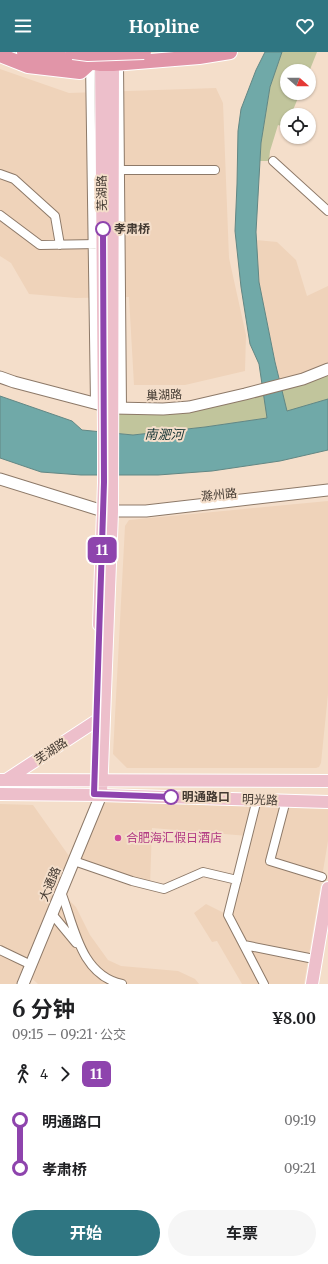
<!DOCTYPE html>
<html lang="zh">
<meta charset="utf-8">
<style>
:root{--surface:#fff;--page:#f6f6f6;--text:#202124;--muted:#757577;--accent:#2f7682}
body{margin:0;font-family:Merriweather,"Noto Sans SC",serif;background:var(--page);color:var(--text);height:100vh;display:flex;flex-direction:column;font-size:15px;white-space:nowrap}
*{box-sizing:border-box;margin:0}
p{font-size:13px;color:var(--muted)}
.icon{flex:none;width:22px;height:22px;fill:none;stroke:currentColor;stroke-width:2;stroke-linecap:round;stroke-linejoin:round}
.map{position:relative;height:932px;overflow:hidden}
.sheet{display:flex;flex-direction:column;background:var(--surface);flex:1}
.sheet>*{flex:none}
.badge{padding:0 8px;border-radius:6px;font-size:14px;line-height:26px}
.needle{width:26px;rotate:111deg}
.fabs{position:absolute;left:280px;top:12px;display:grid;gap:8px}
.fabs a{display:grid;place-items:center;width:36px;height:36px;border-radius:50%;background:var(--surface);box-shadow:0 1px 3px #0004;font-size:20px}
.map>.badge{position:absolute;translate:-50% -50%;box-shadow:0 0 0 2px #fff}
.legs{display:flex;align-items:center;gap:6px;height:44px;padding:0 12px;font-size:13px}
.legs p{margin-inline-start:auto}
.summary{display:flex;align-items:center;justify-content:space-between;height:68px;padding:0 12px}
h1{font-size:22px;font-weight:700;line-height:30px}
.button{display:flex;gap:8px;margin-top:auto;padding:8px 12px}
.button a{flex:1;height:46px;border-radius:24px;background:var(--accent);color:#fff;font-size:16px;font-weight:700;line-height:46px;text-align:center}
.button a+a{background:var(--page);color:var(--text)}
ul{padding:0 12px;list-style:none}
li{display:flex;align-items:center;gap:14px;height:48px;font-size:15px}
li i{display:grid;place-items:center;width:6px;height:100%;margin:0 5px;background:currentColor}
li i::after{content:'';width:10px;height:10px;margin:-5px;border:3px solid;border-radius:50%;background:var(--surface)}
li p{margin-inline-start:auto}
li:first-child i{background:linear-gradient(#0000 50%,currentColor 0)}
li:last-child i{background:linear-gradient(currentColor 50%,#0000 0)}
header{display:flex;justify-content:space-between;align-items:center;height:52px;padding:0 12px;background:var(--accent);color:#fff;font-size:18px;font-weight:700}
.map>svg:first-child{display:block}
.built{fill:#efd3ba}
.green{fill:#c1c59c}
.water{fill:#70a9a8;stroke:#628784}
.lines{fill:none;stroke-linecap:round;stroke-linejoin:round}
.street-casing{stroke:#8d7968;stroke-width:10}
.secondary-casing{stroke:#8d7968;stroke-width:13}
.primary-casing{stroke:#fff;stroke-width:14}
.highway-casing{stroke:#fff;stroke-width:16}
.street{stroke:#fff;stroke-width:8}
.secondary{stroke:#fff;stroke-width:11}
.primary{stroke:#edbfcb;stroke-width:12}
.highway{stroke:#e195a8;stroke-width:14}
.highway-bridge-casing{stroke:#fff;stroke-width:16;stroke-linecap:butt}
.highway-bridge{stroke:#e195a8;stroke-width:14}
.line-1-casing{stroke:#fff;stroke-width:9}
.line-1{stroke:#8e44ad;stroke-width:6}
.stop-1-dot{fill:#fff;stroke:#8e44ad;stroke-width:2}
.hotel-dot{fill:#d1479c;stroke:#f4deca;stroke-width:1.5}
.labels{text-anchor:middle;stroke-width:4;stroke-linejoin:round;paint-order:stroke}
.street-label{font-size:12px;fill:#423931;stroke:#f4deca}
.stop-label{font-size:12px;font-weight:bold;fill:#423931;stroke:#f4deca;text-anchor:start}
.hotel-label{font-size:12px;fill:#b23c85;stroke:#f4deca;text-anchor:start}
.water-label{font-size:13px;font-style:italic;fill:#163434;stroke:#f4deca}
</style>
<header><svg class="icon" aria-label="menu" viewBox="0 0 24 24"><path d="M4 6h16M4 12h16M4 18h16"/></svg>Hopline<svg class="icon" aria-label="heart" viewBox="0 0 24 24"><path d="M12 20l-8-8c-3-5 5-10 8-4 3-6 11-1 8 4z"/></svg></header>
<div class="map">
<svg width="328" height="932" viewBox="0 0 328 932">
<rect width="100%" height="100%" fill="#f4deca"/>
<path class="built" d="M0,17L69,41L216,36L223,51L229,206L246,283L245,319L185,333H134L129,245L76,246L29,242L11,211L0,204Z
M256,188L277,190L296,208L307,244L328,234V317L303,327H279L259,230Z
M328,449V642L321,711L319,715L316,716H127L113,702L125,474L129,468Z
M101,743L328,750V789L304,932H242L217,889L212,890L194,861L206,852L228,863L248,784L152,776L150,834L74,809Z
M0,752L33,753L69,804L16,932H0Z
M61,840L76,855L90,883L108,908L121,914L178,919L195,927L199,932H38L27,922Z"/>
<path class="green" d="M282,0H317L309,20L287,19V41H300L291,63H287V71L285,75L278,73L270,99L269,109H260L261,91L270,35Z
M328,317V347L267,366L205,375L133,383L113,381V356L163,357L245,342L279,327H303Z"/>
<path class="water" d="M265,0H282L270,35L261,91L256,180L259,230L275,310L287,359L328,347V398L280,409L212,419L158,423H81L41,420L0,406V344L72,369L82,378L133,383L205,375L267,366L259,312L250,292L241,235L235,179L237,132L238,79L241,57L256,18Z"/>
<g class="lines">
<g class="street-casing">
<path id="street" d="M90,11L95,351
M119,12L122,357
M273,109L328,159
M120,118H215
M0,122L14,127L55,164L60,193
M0,163L40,193L98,192
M257,747L228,863L264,932
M286,748L270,809L322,825
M74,809L132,829L164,837L203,820L237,828
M61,840C74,873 80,923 122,932
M52,862L76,891
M244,893L309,906
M0,898L25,910"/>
</g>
<g class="secondary-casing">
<path id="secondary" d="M0,325L14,330L113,356L163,357L189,355L245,342L303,327L328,317
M0,427L103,459H146L328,438
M23,932L101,743"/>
</g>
<g class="primary-casing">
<path id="primary" d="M99,573L104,431V378L101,4
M0,728L328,729
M6,728L96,669
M0,742L101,743L328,750
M101,743L112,460L113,3
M312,932L328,836"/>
</g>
<g class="highway-casing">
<path id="highway" d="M24,0L28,2L101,12H113L199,5L230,0
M0,3L28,14L80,20L90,11"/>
</g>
<use href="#street" class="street"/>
<use href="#secondary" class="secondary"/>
<use href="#primary" class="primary"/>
<use href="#highway" class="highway"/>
<g class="highway-bridge-casing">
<path id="highway-bridge" d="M73,0L88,2L144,0"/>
</g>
<use href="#highway-bridge" class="highway-bridge"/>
</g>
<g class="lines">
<g class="line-1-casing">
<path id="line-1" d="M103,177L104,430L94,742L171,745"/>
</g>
<use href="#line-1" class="line-1"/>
</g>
<g class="stop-1-dot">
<circle cx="103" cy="177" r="7"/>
<circle cx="171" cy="745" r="7"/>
</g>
<circle class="hotel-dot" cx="118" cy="786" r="4"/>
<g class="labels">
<g class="street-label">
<text transform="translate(102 141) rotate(-91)" y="4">芜湖路</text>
<text transform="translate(164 343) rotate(-2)" y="4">巢湖路</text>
<text transform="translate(219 443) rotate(-6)" y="4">滁州路</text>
<text transform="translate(51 699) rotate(-33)" y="4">芜湖路</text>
<text transform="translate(260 748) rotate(2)" y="4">明光路</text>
<text transform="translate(50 832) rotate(-67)" y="4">大通路</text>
</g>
<g class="stop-label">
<text x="114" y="181">孝肃桥</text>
<text x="182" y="749">明通路口</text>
</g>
<g class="hotel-label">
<text x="126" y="790">合肥海汇假日酒店</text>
</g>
<g class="water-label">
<text transform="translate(164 382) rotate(1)" y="5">南淝河</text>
</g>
</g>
</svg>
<div class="fabs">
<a><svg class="needle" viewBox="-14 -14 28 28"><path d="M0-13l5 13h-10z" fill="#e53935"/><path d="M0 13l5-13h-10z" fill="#757577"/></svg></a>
<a><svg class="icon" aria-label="locate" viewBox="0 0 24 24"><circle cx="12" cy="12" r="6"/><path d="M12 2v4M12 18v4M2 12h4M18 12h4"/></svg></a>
</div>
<b class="badge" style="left:102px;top:498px;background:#8e44ad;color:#fff">11</b>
</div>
<section class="sheet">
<div class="summary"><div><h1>6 分钟</h1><p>09:15 – 09:21 · 公交</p></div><b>¥8.00</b></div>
<div class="legs"><svg class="icon" aria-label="walk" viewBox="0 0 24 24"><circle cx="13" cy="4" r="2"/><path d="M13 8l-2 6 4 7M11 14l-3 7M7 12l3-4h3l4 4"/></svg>4<svg class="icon" aria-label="forward" viewBox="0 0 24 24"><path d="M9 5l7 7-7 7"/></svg><b class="badge" style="background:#8e44ad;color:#fff">11</b></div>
<ul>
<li><i style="color:#8e44ad"></i><b>明通路口</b><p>09:19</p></li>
<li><i style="color:#8e44ad"></i><b>孝肃桥</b><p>09:21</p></li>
</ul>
<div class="button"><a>开始</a><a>车票</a></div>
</section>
